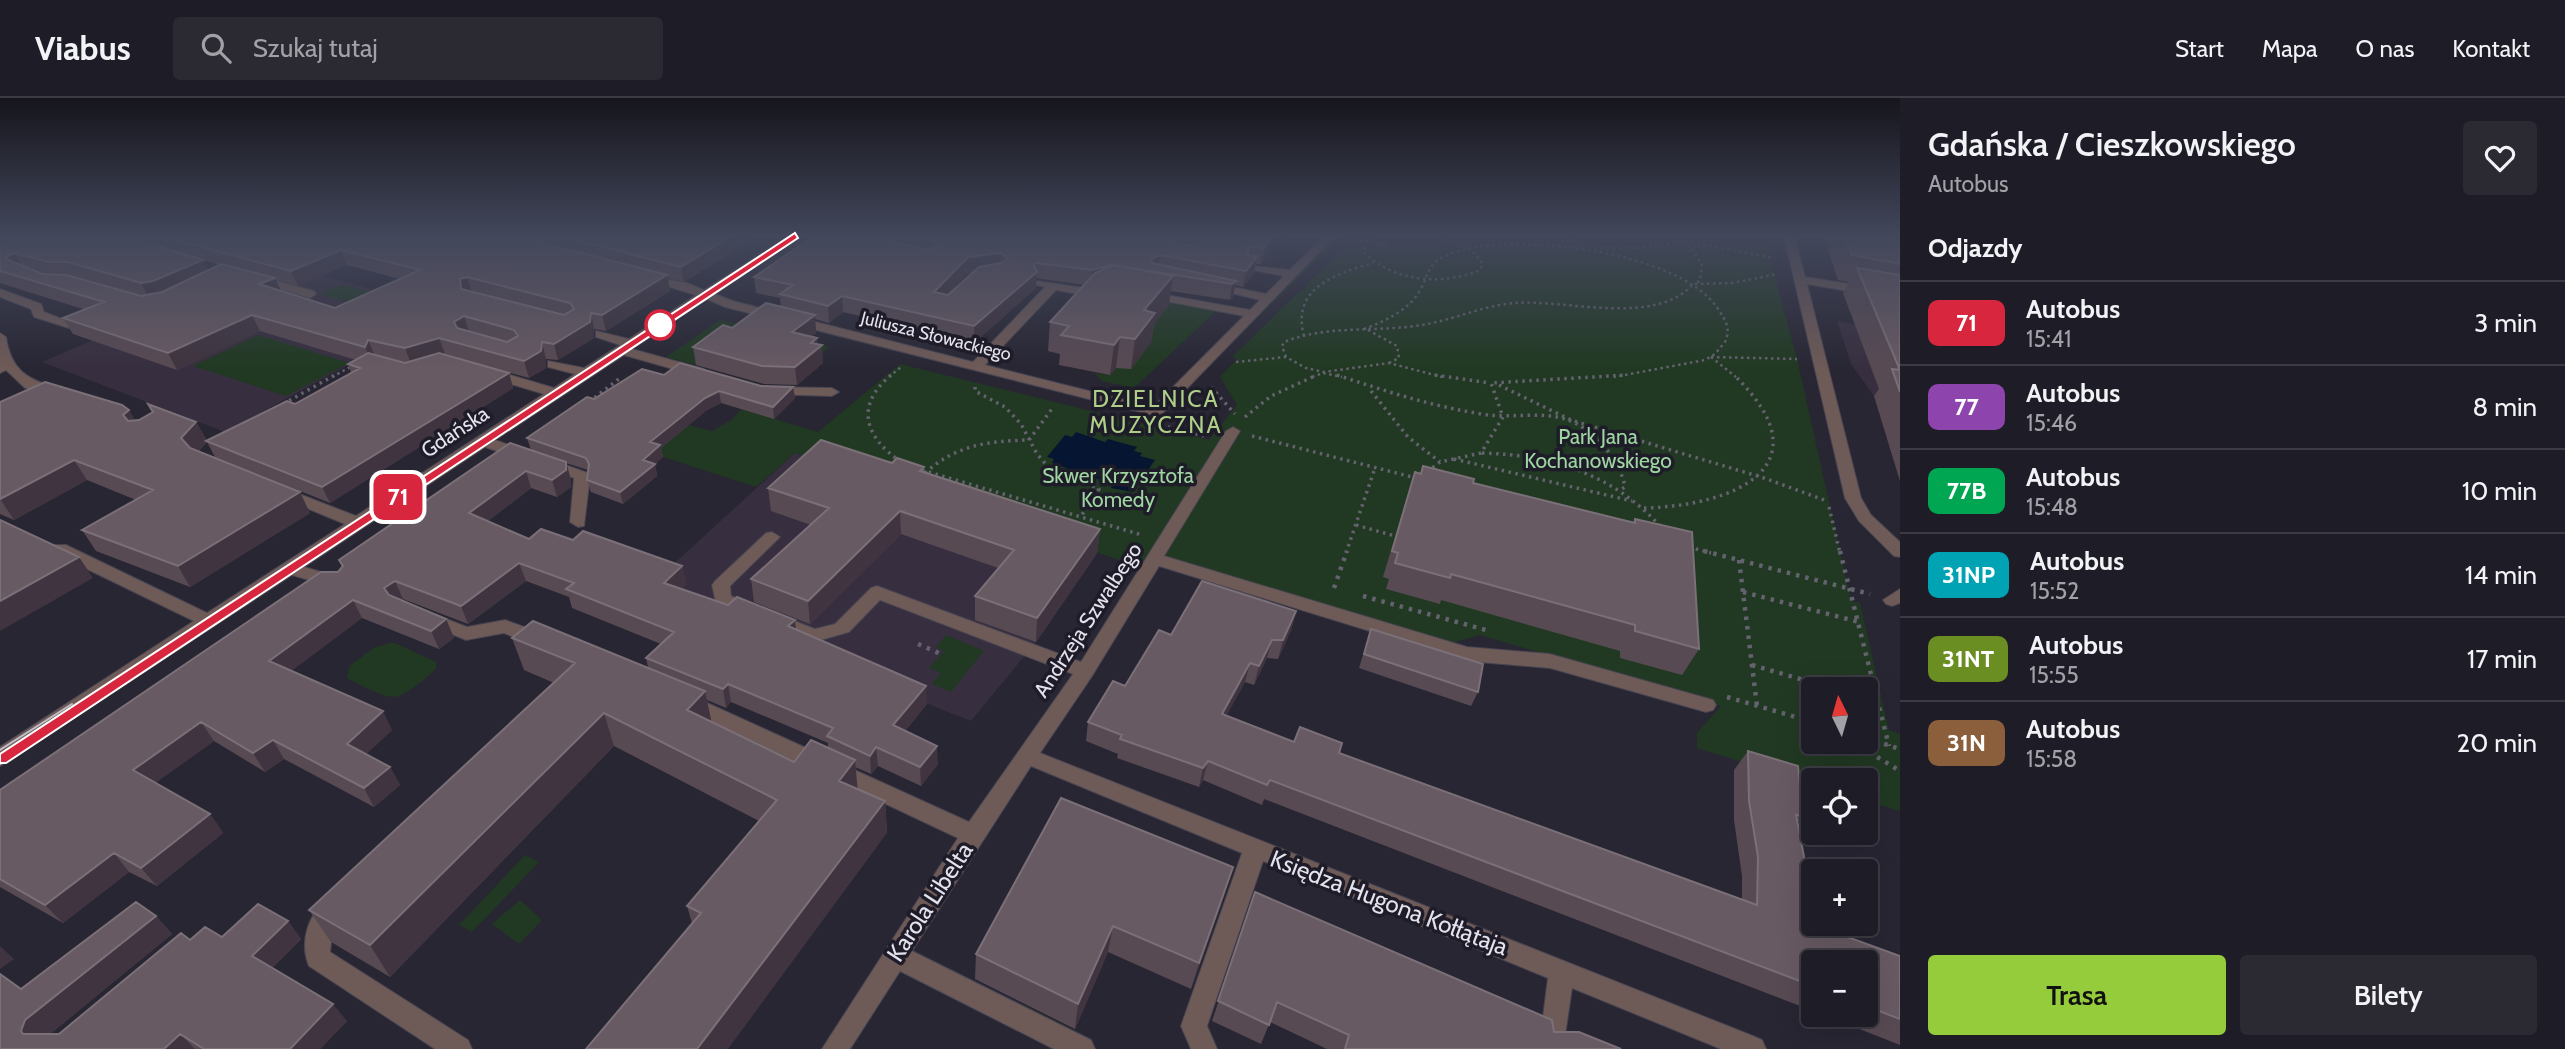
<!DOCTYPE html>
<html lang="pl">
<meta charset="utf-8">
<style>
:root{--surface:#1e1c26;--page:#2b2932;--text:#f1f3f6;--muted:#a1a1a7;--line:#3c3a43;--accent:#95cc3b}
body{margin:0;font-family:Cabin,sans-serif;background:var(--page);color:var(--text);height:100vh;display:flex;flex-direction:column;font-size:26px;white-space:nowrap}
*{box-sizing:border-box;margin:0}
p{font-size:23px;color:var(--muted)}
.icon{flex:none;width:38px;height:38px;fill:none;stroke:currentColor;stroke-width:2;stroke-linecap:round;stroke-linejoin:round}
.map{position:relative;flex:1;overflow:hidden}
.side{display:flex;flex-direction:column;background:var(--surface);width:665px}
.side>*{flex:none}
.badge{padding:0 14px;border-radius:10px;font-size:24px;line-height:46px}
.needle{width:46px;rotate:355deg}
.tools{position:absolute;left:1801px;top:579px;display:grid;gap:14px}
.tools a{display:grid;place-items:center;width:77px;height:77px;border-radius:7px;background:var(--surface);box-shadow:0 7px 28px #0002,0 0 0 2px var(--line);font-size:35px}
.map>.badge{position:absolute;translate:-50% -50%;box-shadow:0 0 0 4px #fff}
h2{padding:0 28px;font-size:26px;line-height:63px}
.round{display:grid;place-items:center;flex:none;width:74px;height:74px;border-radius:7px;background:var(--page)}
.overview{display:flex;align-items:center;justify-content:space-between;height:119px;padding:0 28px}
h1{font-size:33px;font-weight:600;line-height:52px}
.cta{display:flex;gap:14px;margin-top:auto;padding:14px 28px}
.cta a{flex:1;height:80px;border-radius:7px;background:var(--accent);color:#111;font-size:28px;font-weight:600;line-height:80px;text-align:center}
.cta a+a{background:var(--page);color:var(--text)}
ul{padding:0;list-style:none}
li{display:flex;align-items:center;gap:21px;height:84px;padding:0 28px;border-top:2px solid var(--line)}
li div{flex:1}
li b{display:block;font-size:26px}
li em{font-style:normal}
li .badge{min-width:77px;font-weight:700;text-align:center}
header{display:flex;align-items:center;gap:42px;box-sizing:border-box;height:98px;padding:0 35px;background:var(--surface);border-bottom:2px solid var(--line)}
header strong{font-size:33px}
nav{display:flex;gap:38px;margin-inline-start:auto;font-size:24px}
.search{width:490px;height:63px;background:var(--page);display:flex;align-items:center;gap:18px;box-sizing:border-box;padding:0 24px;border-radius:7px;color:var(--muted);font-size:26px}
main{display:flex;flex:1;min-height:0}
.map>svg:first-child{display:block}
.education{fill:#372f3f}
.green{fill:#213922;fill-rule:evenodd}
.water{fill:#061532}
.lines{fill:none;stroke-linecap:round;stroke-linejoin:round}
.minor-casing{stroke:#464451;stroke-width:2}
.path-far2{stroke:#64626e;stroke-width:2.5;stroke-dasharray:2.5 3.5;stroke-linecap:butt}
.path-far1{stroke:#64626e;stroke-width:3.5;stroke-dasharray:2.5 4.5;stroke-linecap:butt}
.path{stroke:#64626e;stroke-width:4.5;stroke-dasharray:3.5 6;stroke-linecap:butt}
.minor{fill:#6e5a57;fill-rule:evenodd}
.tram{stroke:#c0bfc9;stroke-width:2}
.wall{fill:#584a53;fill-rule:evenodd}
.shaded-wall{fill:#3f343f}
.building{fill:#685a63;stroke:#7b7078;stroke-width:2;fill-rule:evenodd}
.line{fill:#d7263d;stroke:#fff;stroke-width:2}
.stop-dot{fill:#fff;stroke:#d7263d;stroke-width:3.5}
.labels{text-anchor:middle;stroke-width:7;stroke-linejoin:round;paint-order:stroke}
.far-street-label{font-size:18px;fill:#e4e3ec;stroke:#1e1c29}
.street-label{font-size:21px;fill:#e4e3ec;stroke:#1e1c29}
.park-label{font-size:21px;fill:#9fd5a1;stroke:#1e1c29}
.neighbourhood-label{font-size:23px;letter-spacing:2px;fill:#afcf88;stroke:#1e1c29}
.near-street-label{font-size:24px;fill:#e4e3ec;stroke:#1e1c29}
</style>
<header>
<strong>Viabus</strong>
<div class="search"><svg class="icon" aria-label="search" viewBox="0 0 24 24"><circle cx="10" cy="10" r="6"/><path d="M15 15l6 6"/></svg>Szukaj tutaj</div>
<nav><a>Start</a><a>Mapa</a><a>O nas</a><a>Kontakt</a></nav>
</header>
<main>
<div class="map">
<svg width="1900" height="951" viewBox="0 0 1900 951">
<rect width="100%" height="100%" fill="#282633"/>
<path class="education" d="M275,164L456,215L357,262L225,334L42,264Z
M1837,223L1900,234V383L1874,298L1851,266Z
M795,355L1097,455L1035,545L971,623L644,493Z"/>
<path class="green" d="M1336,138H1342L1220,256L1216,255Z
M1357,138H1764L1797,261L1851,503L1860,505L1889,632L1900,636V713L1866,703V682H1813V686L1697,650V635L1721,608L1480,537L1441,548L1156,462L1132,466L795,355L756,389L623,346L670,322L712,333L733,321L741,311L818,334L900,266L1209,342L1237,307L1220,279L1237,261L1232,259L1301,192H1305L1306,187ZM1813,592H1866V644H1813Z
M341,186L371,194L350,205L320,196Z
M1171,204L1217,212L1134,290L1102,283L1094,275L1110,277Z
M720,222L830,249L819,258L707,263L700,268L666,259Z
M258,237H259L349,265L286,298L193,268Z
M946,537L984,553L951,594L932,586L941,575L929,570L944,553L936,549Z
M389,545H395L436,564V571C393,608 397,605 347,580L349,568L374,550Z
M525,757L539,764L472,834L459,827Z
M520,802L542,822L519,846L492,826Z"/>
<path class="water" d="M1076,334L1105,344L1108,341L1137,349L1134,353L1142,355L1140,358L1155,362L1133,394L1111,390L1114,386L1095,380L1091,384L1078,380L1080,375L1052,365L1054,361L1047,359L1065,337L1072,339Z"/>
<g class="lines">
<g class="minor-casing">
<path id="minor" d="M788,138H800L715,196L733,203L973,264L1045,189L1036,187V183L1092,191L1096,187H1104V193L1094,199L1056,192L985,267L1153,309L1244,218L1144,199V193L1250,212L1260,202L1207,189L1213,185L1266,196L1284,178L1247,171V167L1290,172L1324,138H1335L1161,317L1156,318L725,209L707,201L632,251L704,271V277H694L624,257L495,342L588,375L590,378L584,428L578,429L570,424L574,380L485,349L304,469L342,480L345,484L342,488L336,490L292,477L0,668V649L194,523L54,455L51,451L54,447H66L207,515L345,426L277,398L275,395L277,392H289L356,418L544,296L484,278V272H494L554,290L575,276L548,269V263L584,270L620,247L596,239V233L629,241L696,197L643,181V177L687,185L704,192Z
M889,138H900L891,147L903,154V158L887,156L879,147Z
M1784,138H1794L1805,179L1900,194V202L1807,186L1861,400L1871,417L1900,444V459L1894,458L1859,423L1845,400Z
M255,177L314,193L316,196L310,200L251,183L249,181Z
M0,191L41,206L44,214L75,226L69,230L34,219L31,211L0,199Z
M0,235L6,239C11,273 28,282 60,291V297L25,290L6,272L0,275Z
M770,289L832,290L839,294L832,298L765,296V290Z
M1233,329L1240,333L1164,458L1467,549L1550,556L1706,600L1713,602L1716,607L1713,612L1706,614L1550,570L1467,563L1159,468L1092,578L1040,655L1753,938L1762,942L1766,951H1721L1572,890L1563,951H1539L1548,880L1263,763L1207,928L1217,951H1191L1181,928L1242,755L1031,668L912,853L1091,942L1095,951H1054L900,873L850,951H822L958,740L680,609L677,604L680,599H694L969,724L1073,576L880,502L849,534L814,544L716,505L712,487L715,483L766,435L772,434L780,439L730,488L731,498L815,531L835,526L871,490L877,488L1081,564L1226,333Z
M1900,491V505L1892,508L1886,506L1883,502Z
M426,513L467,529L505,522L549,538L551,543L549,548H535L504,535L466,542L420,523L417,519Z
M333,801L342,804L345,812L333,830L330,854L468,942L472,951H435L309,868C299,845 308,810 333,801Z"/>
</g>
<path class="path-far2" d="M1377,138L1366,143L1363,153C1392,184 1443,188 1480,172L1483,166L1470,150L1436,138
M1562,138L1580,147
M1348,140L1387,147
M1595,150H1638L1686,143L1687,138
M1697,184L1700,183L1702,166L1686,143L1774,160
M1364,231C1382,224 1401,216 1414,201C1433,178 1420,165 1458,153C1520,135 1680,153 1718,211C1726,223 1731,230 1725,244L1715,256L1705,262L1614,279
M1368,232L1397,248L1399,260L1389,265
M1304,238C1291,190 1335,176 1373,165
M1286,259L1282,248L1284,244C1327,227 1371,234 1415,228C1449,224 1480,208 1514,205C1565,201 1656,229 1693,186L1732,185L1778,176
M1711,259L1797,261
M1711,259L1736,279
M1236,264L1286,259L1306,270L1324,274L1389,265L1442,279
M332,279L352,268
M889,279L901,269
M1312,279L1323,275L1342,279"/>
<path class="path-far1" d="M891,277C854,308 865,339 901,364
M1337,277C1388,294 1434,309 1488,317C1513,320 1544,313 1568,322C1594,331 1620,362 1625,389L1620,392
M1435,277L1490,285
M1499,287L1571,322L1764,380L1827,403
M975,289V293L1005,309L1021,326L1037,356L1050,371L1099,391L1081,418
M1211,289L1235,316
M1371,293L1408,339L1440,364
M589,304L620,280
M283,306L335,277
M1245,319L1271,298L1317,277
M1180,320L1213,328
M1168,329L1204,338
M1252,338L1416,380
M1482,355C1552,357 1613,376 1661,429
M1454,361L1632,403
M922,372L1142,437
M1427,374L1440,364L1481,355L1503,319L1491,285L1627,277
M925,375C956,347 988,343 1029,342L1054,308
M1829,409L1840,455
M1644,410C1732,408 1829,369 1734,277
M1356,427L1395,438
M1689,449L1711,455
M1346,455L1375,370"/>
<path class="path" d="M1704,453L1870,496
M1840,453L1889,648
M1739,462L1757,608
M1334,490L1347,453
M1743,494L1859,524
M1363,498L1486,532
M918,546L941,556
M1752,567L1838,592
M1727,599L1813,624
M1866,599L1878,603
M1866,640L1900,651
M1853,644L1900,673"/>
<use href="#minor" class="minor"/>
<path class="tram" d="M0,652L72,606
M0,666L800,138"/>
</g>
<path class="wall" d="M0,138H758L684,184L668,180L670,193L606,233L594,231V240L558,262L546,261V270L529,280L444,257L509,275L513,290L330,405L215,359L207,344L198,354L310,415L190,489L96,453L82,432L136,402L87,382L14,422L0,416V304L129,312L135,323L196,324L207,343L295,306L351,275L348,266L356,262L260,233L177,272L73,236L63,220L86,212L0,185ZM203,162L220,167L208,172ZM347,167L400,181L335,210L281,193L276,182L298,188Z
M814,138H886L884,141L886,143L896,145V138H1290L1287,145L1274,147L1261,166H1256L1254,175L1243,189L1235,187L1233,199L1230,202L1171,193L1169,207L1154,226L1151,244L1131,271L1116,270L1110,277L1059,267L1060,256L1048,253L1050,224L1084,187L1036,180V190L974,245L843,214L829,225L815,221L816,235L811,239L818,246L823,265L797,287L764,286L696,267L693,249L732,230L781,209L780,200L756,195L754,179ZM968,175H972L948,197H947Z
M1824,138H1900V383L1874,298L1879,291L1843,195L1849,184L1838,182Z
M664,277L761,288L793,289L795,300L774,321L721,305L707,312L661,350L663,359L655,366L657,378L623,406L591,394L587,382L588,372L566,365L571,382V389L557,399L531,390L488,423L529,441L573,442L682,468L686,486L681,491L796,532L927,606L905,633L938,666L921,688L878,668L871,676L855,669L857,691L885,703L887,735L692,825L687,808L759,723L614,648L390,879L331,844L309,812L554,585L524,572L512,540L648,569L646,560L661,546L572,510L569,499L526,483L468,526L403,501L401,502L446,521L454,540L439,551L362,520L291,573L392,632L366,656L390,669L400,687L374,709L284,661L265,674L214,643L155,685L210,716L223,735L157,788L129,774L63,825L0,789V692L338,474L342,469L339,462L531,352L527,340L594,301ZM707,602L726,610L731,604L828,645V650L794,664L711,624Z
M1423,368L1473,385L1633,424L1635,421L1699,551L1682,577L1620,560V553L1441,502L1440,506L1386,491L1389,481L1383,479L1407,399L1415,374L1420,376Z
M925,375L1100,431L1097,455L1036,544L975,522V498L998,470L901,436L810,526L754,504L751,481L811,427L771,413L768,390Z
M1296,513L1291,532L1278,561L1267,560L1254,587L1245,584L1226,618L1294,644L1339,655L1742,801V778L1734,722V672L1748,653L1803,718L1798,724L1809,825L1900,858V947L1824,917H1866V864H1813V913L1264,701L1262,707L1203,682L1199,689L1117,660L1118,656L1086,643L1088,624L1125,588L1171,537Z
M1371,531L1478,594L1471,608L1359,570Z
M1255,794L1554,934L1621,951H1327L1270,924L1261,946L1212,923Z
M1225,795L1191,891L1108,854L1075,931L975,881L976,856Z
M156,818L172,836L50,936H59L190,842L222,839L288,823L301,841L272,870L347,923L320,951H0L21,891Z"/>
<path class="shaded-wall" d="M630,138H649L634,147Z
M732,138H758L684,184L681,169Z
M1273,138H1290L1287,145L1274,147L1261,166L1264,150Z
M341,152L347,167L298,188L291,173Z
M14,155L23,170L4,160Z
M1001,155L1000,171L968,175L934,210V194L968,159Z
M1160,157L1158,172L1151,161Z
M1257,159L1254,175L1243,189L1246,173Z
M203,162L210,177L149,200L141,185Z
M1037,165L1036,190L974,245V228Z
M1112,167L1110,182L1090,188L1092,172Z
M667,177L670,193L606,233L602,217Z
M1173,178L1169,207L1154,226L1151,244L1131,271L1135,241L1144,212Z
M467,179L472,194L461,191L460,181Z
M275,180L282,195L259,186Z
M1236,183L1233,199L1230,202L1232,186Z
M842,198L843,214L829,225L828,208Z
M591,215L594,231V240L558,262L554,246Z
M252,217L260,233L177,272L168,255Z
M815,217L816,235L794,252L792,234Z
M464,218L469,234L460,240L454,224Z
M1120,239L1116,270L1110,277L1114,247Z
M439,240L445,256L411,266L405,250Z
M817,240L818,250L822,247L823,265L797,287L795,269L811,245Z
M368,242L375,258L371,266L365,249Z
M542,244L546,261V270L529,280L524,263Z
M509,275L513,290L330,405L322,389Z
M793,289L795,300L774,321L773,309Z
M719,293L721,305L707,312L661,350L663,359L655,366L657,378L623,406L620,394L643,362L650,344L705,300Z
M129,312L140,331L134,337L123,317Z
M196,324L207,344L192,360L181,340Z
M74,362L87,382L14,422L0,401Z
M566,364L571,382V389L557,399L552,382Z
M526,373L531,390L475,433L469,415Z
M300,394L310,415L190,489L178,468Z
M900,413L901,436L810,526L808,503Z
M1100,431L1097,455L1036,544L1037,520Z
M79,459L93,480L0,533V503Z
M519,465L526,483L468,526L461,508Z
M682,468L686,486L668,503L664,485Z
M395,483L403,501L392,509L384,490Z
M353,502L362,520L279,582L269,563Z
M1296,513L1291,532L1278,561L1283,542Z
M446,521L454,540L439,551L431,533Z
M795,522L797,540L788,528Z
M1272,542L1267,560L1254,587L1259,568Z
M1250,565L1245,584L1217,635L1222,616Z
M728,586L731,604L726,610L723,591Z
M926,588L927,606L894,646L893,627Z
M705,593L712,626L687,612Z
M383,613L392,632L357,665L347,646Z
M604,615L614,648L390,879L370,847Z
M201,624L214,643L147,691L133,672Z
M273,642L284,661L265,674L253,655Z
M937,648L938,666L921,688L920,669Z
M876,649L878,668L871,676L870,658Z
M855,662L858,695L839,683Z
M1208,663L1203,682L1199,689L1203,670Z
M390,669L400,687L374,709L364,690Z
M885,703L887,735L728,951H697Z
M210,716L223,735L157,788L141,770Z
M114,755L129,774L63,825L45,807Z
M1233,769L1225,795L1191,891L1199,865Z
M156,818L172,836L45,940L23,936L21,933L25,922Z
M288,823L301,841L266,876L252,858Z
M1113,828L1108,854L1075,931L1078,906Z
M0,848L14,861L0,871Z
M333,906L347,923L320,951H290Z
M180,936L195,951H164Z"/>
<path class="building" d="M0,138H125L203,162L153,183L141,185L68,164H49L14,155L4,160L42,176L66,177L141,198L162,194L221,166L275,180L259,186L335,210L420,172L341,152L291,173L160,138H516L667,177L602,217L591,215L590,224L554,246L542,244L541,253L524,263L439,240L405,250L368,242L365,249L252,217L168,255L63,220L104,204L0,173ZM467,179L570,205L574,211L564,217L461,191L460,181ZM464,218L514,232L518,238L507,244L457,230L454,224Z
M558,138H630V140H641L645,138H732L681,169Z
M814,138H881L886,143L930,152L939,147L938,144L914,138H983L1009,144L1018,139L1017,138H1141L1193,148L1202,143L1195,138H1273L1264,150L1248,149V157L1257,159L1246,173L1160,157L1151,161L1152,165L1236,183L1232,186L1112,167L1092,172L1037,165L1034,167L1037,174L974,228L842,198L828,208L780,196L793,187L754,179ZM1001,155L1008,160L1005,164L979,169L948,197L934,194L968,159Z
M1845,138H1900V166L1852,157Z
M1113,167L1173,178L1144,212L1155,215L1135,241L1120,239L1114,247L1061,237L1069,228L1050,224L1095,175Z
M1857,170L1900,177V272Z
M766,205L815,217L792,234L817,240L811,245L822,247L795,269L762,268L693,249L723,227L732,230Z
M368,255L405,265L439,255L509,275L322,389L206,343L287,303L295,306L360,270L348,266Z
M680,265L761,288L793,289L773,309L719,293L705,300L650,344L660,347L643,362L655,366L620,394L587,382L589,366L586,360L527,340L587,299L594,301L642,271L664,277Z
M1892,271L1900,272V294Z
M45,284L122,307L129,312L123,317L128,323L139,322L153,314L148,306L196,324L181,340L190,350L300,394L178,468L82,432L153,392L74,362L0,401V304Z
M821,342L892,365L897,360L924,369L920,373L1100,431L1037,520L975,498L1014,452L900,413L808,503L751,481L829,410L768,390Z
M510,345L566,364V372L552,382L526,373L469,415L529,441L541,431L573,442L583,433L682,468L664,485L728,507L737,499L795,522L788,528L926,588L893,627L937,648L920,669L876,649L870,658L827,638L833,630L728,586L723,591L646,560L674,534L566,491L574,485L519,465L461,508L395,483L384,490L389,497L446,521L431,533L353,502L269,563L383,613L347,646L390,669L364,690L273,642L253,655L201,624L133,672L210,716L141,770L114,755L45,807L0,781V692L321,474H338L343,468L339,462Z
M1423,368L1474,381L1473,385L1635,425V421L1692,434L1699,551L1635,533V527L1451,476L1450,480L1395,465L1398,455L1392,453L1415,374L1421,376Z
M0,422L79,459L0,503Z
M1202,483L1296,513L1283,542H1272L1259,568L1250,565L1222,616L1294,644L1300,629L1342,645L1339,655L1757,807L1758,759L1749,703L1748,653L1798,668L1803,718L1796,717L1807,774L1809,825L1900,858V921L1866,908V864H1813V888L1270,682L1267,687L1208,663L1203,670L1120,641L1122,637L1088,624L1113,583L1125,588L1159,532L1171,537Z
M533,523L705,593L687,612L794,664L811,642L855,662L839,683L885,703L697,951H586L701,815L687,808L777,702L604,615L370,847L309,812L575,565L512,540Z
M1371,531L1483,566L1478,594L1364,556Z
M1061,700L1233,769L1199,865L1113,828L1078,906L976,856Z
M1255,794L1552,922L1554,934H1579L1621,951H1345L1349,937L1277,904L1269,927L1218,903Z
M136,804L156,818L25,922L21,933L23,936H59L181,835L190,842L205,829L222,839L258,806L288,823L252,858L333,906L290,951H204L180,936L164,951H0V876L21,891Z"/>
<linearGradient id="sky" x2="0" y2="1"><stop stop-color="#16151c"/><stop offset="0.51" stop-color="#42475b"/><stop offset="1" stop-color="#42475b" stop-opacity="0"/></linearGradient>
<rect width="1900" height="271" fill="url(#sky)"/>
<path class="line" d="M795,135L798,140L6,665H0V656Z"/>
<circle class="stop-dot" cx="660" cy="227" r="14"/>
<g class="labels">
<g class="far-street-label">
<text transform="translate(936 238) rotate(14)" y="6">Juliusza Słowackiego</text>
</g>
<g class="street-label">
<text transform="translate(455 334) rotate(-33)" y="7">Gdańska</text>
<text transform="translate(1088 522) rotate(-57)" y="7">Andrzeja Szwalbego</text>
</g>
<g class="park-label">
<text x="1598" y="346">Park Jana<tspan x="1598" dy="24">Kochanowskiego</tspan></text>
<text x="1118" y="385">Skwer Krzysztofa<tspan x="1118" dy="24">Komedy</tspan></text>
</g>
<g class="neighbourhood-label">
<text x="1156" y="309">DZIELNICA<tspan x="1156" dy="26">MUZYCZNA</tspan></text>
</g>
<g class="near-street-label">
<text transform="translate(930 804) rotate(-57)" y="8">Karola Libelta</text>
<text transform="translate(1389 805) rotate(21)" y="8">Księdza Hugona Kołłątaja</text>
</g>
</g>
</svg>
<div class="tools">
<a><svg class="needle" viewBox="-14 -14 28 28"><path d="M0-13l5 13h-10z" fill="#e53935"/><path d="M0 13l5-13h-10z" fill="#a1a1a7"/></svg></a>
<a><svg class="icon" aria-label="locate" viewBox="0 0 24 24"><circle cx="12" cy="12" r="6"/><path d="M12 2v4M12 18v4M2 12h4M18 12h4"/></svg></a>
<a>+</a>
<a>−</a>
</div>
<b class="badge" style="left:398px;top:399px;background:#d7263d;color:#fff">71</b>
</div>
<section class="side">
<div class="overview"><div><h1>Gdańska / Cieszkowskiego</h1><p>Autobus</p></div><a class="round"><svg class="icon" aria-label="heart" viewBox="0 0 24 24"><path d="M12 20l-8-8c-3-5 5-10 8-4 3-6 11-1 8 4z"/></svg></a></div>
<h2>Odjazdy</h2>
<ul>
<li><span class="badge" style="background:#d7263d;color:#fff">71</span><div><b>Autobus</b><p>15:41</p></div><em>3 min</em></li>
<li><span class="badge" style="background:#8e44ad;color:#fff">77</span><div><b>Autobus</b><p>15:46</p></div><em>8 min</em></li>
<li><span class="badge" style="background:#00a651;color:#fff">77B</span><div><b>Autobus</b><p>15:48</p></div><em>10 min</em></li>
<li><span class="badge" style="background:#00a3b4;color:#fff">31NP</span><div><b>Autobus</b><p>15:52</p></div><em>14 min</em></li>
<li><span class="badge" style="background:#6b8e23;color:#fff">31NT</span><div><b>Autobus</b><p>15:55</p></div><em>17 min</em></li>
<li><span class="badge" style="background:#8b5e3c;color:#fff">31N</span><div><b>Autobus</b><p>15:58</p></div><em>20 min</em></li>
</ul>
<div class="cta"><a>Trasa</a><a>Bilety</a></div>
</section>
</main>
